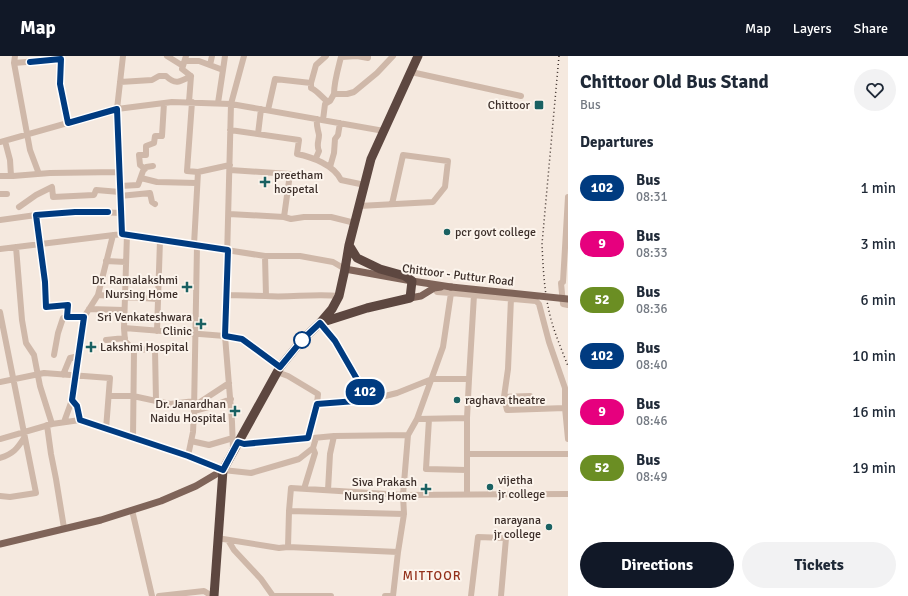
<!DOCTYPE html>
<style>
:root{--surface:#fff;--page:#f2f2f3;--text:#1f2937;--muted:#747a83;--accent:#111827}
body{margin:0;font-family:Signika,sans-serif;background:var(--page);color:var(--text);height:100vh;display:flex;flex-direction:column;font-size:15px;white-space:nowrap}
*{box-sizing:border-box;margin:0}
p{font-size:13px;color:var(--muted)}
.icon{flex:none;width:22px;height:22px;fill:none;stroke:currentColor;stroke-width:2;stroke-linecap:round;stroke-linejoin:round}
.map{position:relative;flex:1;overflow:hidden}
.panel{display:flex;flex-direction:column;background:var(--surface);width:340px}
.panel>*{flex:none}
.badge{padding:0 8px;border-radius:13px;font-size:14px;line-height:26px}
.map>.badge{position:absolute;translate:-50% -50%;box-shadow:0 0 0 2px #fff}
h2{padding:0 12px;font-size:15px;line-height:36px}
.round{display:grid;place-items:center;flex:none;width:42px;height:42px;border-radius:21px;background:var(--page)}
.headline{display:flex;align-items:center;justify-content:space-between;height:68px;padding:0 12px}
h1{font-size:19px;font-weight:700;line-height:30px}
.action{display:flex;gap:8px;margin-top:auto;padding:8px 12px}
.action a{flex:1;height:46px;border-radius:24px;background:var(--accent);color:#fff;font-size:16px;font-weight:700;line-height:46px;text-align:center}
.action a+a{background:var(--page);color:var(--text)}
ul{padding:0;list-style:none}
li{display:flex;align-items:center;gap:12px;height:56px;padding:0 12px}
li div{flex:1}
li b{display:block;font-size:15px}
li em{font-style:normal}
li .badge{min-width:44px;font-weight:700;text-align:center}
header{display:flex;align-items:center;gap:24px;box-sizing:border-box;height:56px;padding:0 20px;background:var(--accent);color:#fff}
header strong{font-size:19px}
nav{display:flex;gap:22px;margin-inline-start:auto;font-size:14px}
main{display:flex;flex:1;min-height:0}
.map>svg:first-child{display:block}
.lines{fill:none;stroke-linecap:round;stroke-linejoin:round}
.minor{stroke:#cfb8a9;stroke-width:6}
.major{stroke:#7f6459;stroke-width:7}
.highway{stroke:#5d4740;stroke-width:9}
.rail{stroke:#3c2e29;stroke-width:1.5;stroke-dasharray:1 3;stroke-linecap:butt}
.major-bridge{stroke:#7f6459;stroke-width:7}
.line-casing{stroke:#fff;stroke-width:9}
.line{stroke:#003b80;stroke-width:6}
.poi-dot{fill:#1a6162;stroke:#fcf4ec;stroke-width:1.5}
.stop-dot{fill:#fff;stroke:#003b80;stroke-width:2}
.labels{text-anchor:middle;stroke-width:4;stroke-linejoin:round;paint-order:stroke}
.poi-label{font-size:12px;fill:#3c2e29;stroke:#fcf4ec;text-anchor:end}
.street-label{font-size:12px;fill:#3c2e29;stroke:#fcf4ec}
.neighbourhood-label{font-size:13px;letter-spacing:1px;fill:#93301a;stroke:#fcf4ec}
</style>
<header>
<strong>Map</strong>
<nav><a>Map</a><a>Layers</a><a>Share</a></nav>
</header>
<main>
<div class="map">
<svg width="568" height="540" viewBox="0 0 568 540">
<rect width="100%" height="100%" fill="#f5e9df"/>
<g class="lines">
<path class="minor" d="M15,0L14,7L61,3
M61,0L62,8L60,29L68,67
M167,0L183,10
M186,0L182,13L191,20L189,46
M185,5H199L223,14L218,47
M14,7L30,94L39,118
M210,9L212,0
M223,14L225,0
M411,16L521,40
M120,26L152,24L159,20H166C175,29 180,26 191,20
M311,27L316,9L326,0
M334,38C334,26 338,13 341,1L357,0L368,2V0
M192,46L187,115L198,116L194,189
M268,54L275,23L311,27V32C318,35 322,42 328,46
M323,64L325,48L330,45L334,38H347L354,36L377,17L393,0
M230,74L299,84L297,98C312,101 334,109 341,124L365,129
M258,78L261,53
M5,85L10,104L11,120
M0,86L117,53L172,46L231,48L384,75
M316,102L319,95C316,89 319,85 319,79C318,73 316,70 317,63
M330,111L334,97L335,83L338,79L340,67
M145,113L140,109L139,99H146V90L154,87L155,80H162L164,47
M230,114L290,118L284,161L291,163L304,161H331L355,167
M198,116L230,109
M0,120H13L50,117L119,116
M141,122L157,126L197,127
M120,130L138,129L143,115L146,111L153,110
M0,138H7
M120,140L150,137L152,146L155,148
M568,141L563,226L561,227L563,248L568,249
M359,150L433,146L445,131L448,105L403,99L392,148
M19,151L36,139L52,131L53,141L94,139L96,134L120,136
M229,158L284,161
M36,159L45,226V251L68,249L67,261
M0,164L36,159L75,155L121,157
M122,178L117,53L123,0
M127,178L124,272L225,280L242,283L280,311
M16,191L22,264L26,287L34,299L40,330L52,368
M0,193L122,178L265,200H300L333,206L345,213
M106,205L126,206
M451,237L536,245L539,248L549,286L565,332V352
M98,239L158,243
M226,239L266,240L265,200
M266,240C290,242 314,237 339,240
M511,242L508,313L504,341L530,340
M89,253L124,254
M0,256L36,437L10,441L0,440
M320,267L335,285L369,344L397,337L432,323H469L467,362
M124,272L125,285L134,294L133,382
M157,275L160,184
M106,284L125,282
M134,294L155,293L156,345
M54,299L58,277L63,262L76,260L84,261
M277,316L288,320L318,338L317,348
M63,319L70,302L79,300
M469,323L474,239
M0,326L44,317L110,322L106,373
M109,340H133L170,348L195,345
M504,341L507,354L565,352L568,383
M72,344L77,350L80,364
M194,350L229,327
M194,355L212,350L231,343
M417,363L443,291L451,237L437,236L433,229
M429,363L426,413L467,414
M64,366L72,344L84,261L98,239L113,179
M47,369L51,398L56,423L64,472
M408,379L417,363L467,362V398
M313,382L334,380
M0,383L52,368L80,364L188,400L223,414L251,417L299,403L313,392L316,382
M191,385L209,389L233,382
M238,386L244,388L308,382L317,348L369,344
M233,393L232,366L225,280L231,48L244,0
M188,400L193,376L194,355L197,190
M0,402C13,398 17,393 24,382
M304,433L315,397L313,392
M328,434L330,398L334,380L408,379L403,439L568,438
M467,438V398H568
M132,454L152,540
M289,455L291,432L403,439L404,458
M217,482L279,492L288,491L398,496L393,540
M228,484L234,494L261,523L273,540
M288,491L289,455L404,458L398,496
M159,540L204,535L212,540
M275,540H331
M385,540H393
M471,540L478,481L506,482L501,540"/>
<path class="major" d="M345,213L412,225L451,231
M410,242L421,240L434,232L441,231
M0,488L101,464L161,445L196,430L223,414"/>
<path class="highway" d="M320,267L367,252L410,242L412,225L405,220L380,213L357,202L349,189
M214,540L223,414L280,311L303,283L320,267L332,253L339,240L345,213L349,189L371,103L418,0"/>
<path class="rail" d="M559,0L542,188C543,210 544,233 549,255C553,274 561,292 568,310"/>
<path class="major-bridge" d="M451,231L568,243"/>
</g>
<g class="lines">
<g class="line-casing">
<path id="line" d="M30,6L61,3L60,28L68,67L117,53L122,178L228,194L225,280L242,283L280,311L303,283L320,267L335,285L369,344L317,348L308,382L244,388L238,386L223,414L188,400L80,364L77,350L72,344L84,261H67L68,249L46,251L45,226L36,159L75,156H108"/>
</g>
<use href="#line" class="line"/>
</g>
<g class="poi-dot">
<rect x="534" y="44" width="10" height="10" rx="2"/>
<path d="M263 120h4v4h4v4h-4v4h-4v-4h-4v-4h4z"/>
<circle cx="447" cy="176" r="4"/>
<path d="M185 225h4v4h4v4h-4v4h-4v-4h-4v-4h4z"/>
<path d="M199 262h4v4h4v4h-4v4h-4v-4h-4v-4h4z"/>
<path d="M89 285h4v4h4v4h-4v4h-4v-4h-4v-4h4z"/>
<circle cx="457" cy="344" r="4"/>
<path d="M233 349h4v4h4v4h-4v4h-4v-4h-4v-4h4z"/>
<circle cx="490" cy="431" r="4"/>
<path d="M424 427h4v4h4v4h-4v4h-4v-4h-4v-4h4z"/>
<circle cx="549" cy="471" r="4"/>
</g>
<circle class="stop-dot" cx="302" cy="284" r="8"/>
<g class="labels">
<g class="poi-label">
<text x="530" y="53">Chittoor</text>
<text x="274" y="123" text-anchor="start">preetham<tspan x="274" dy="14">hospetal</tspan></text>
<text x="455" y="180" text-anchor="start">pcr govt college</text>
<text x="178" y="228">Dr. Ramalakshmi<tspan x="178" dy="14">Nursing Home</tspan></text>
<text x="192" y="265">Sri Venkateshwara<tspan x="192" dy="14">Clinic</tspan></text>
<text x="100" y="295" text-anchor="start">Lakshmi Hospital</text>
<text x="465" y="348" text-anchor="start">raghava theatre</text>
<text x="226" y="352">Dr. Janardhan<tspan x="226" dy="14">Naidu Hospital</tspan></text>
<text x="498" y="428" text-anchor="start">vijetha<tspan x="498" dy="14">jr college</tspan></text>
<text x="417" y="430">Siva Prakash<tspan x="417" dy="14">Nursing Home</tspan></text>
<text x="541" y="468">narayana<tspan x="541" dy="14">jr college</tspan></text>
</g>
<g class="street-label">
<text transform="translate(458 219) rotate(7)" y="4">Chittoor - Puttur Road</text>
</g>
<g class="neighbourhood-label">
<text x="432" y="524">MITTOOR</text>
</g>
</g>
</svg>
<b class="badge" style="left:365px;top:336px;background:#003b80;color:#fff">102</b>
</div>
<section class="panel">
<div class="headline"><div><h1>Chittoor Old Bus Stand</h1><p>Bus</p></div><a class="round"><svg class="icon" aria-label="heart" viewBox="0 0 24 24"><path d="M12 20l-8-8c-3-5 5-10 8-4 3-6 11-1 8 4z"/></svg></a></div>
<h2>Departures</h2>
<ul>
<li><span class="badge" style="background:#003b80;color:#fff">102</span><div><b>Bus</b><p>08:31</p></div><em>1 min</em></li>
<li><span class="badge" style="background:#e6007e;color:#fff">9</span><div><b>Bus</b><p>08:33</p></div><em>3 min</em></li>
<li><span class="badge" style="background:#6b8e23;color:#fff">52</span><div><b>Bus</b><p>08:36</p></div><em>6 min</em></li>
<li><span class="badge" style="background:#003b80;color:#fff">102</span><div><b>Bus</b><p>08:40</p></div><em>10 min</em></li>
<li><span class="badge" style="background:#e6007e;color:#fff">9</span><div><b>Bus</b><p>08:46</p></div><em>16 min</em></li>
<li><span class="badge" style="background:#6b8e23;color:#fff">52</span><div><b>Bus</b><p>08:49</p></div><em>19 min</em></li>
</ul>
<div class="action"><a>Directions</a><a>Tickets</a></div>
</section>
</main>
